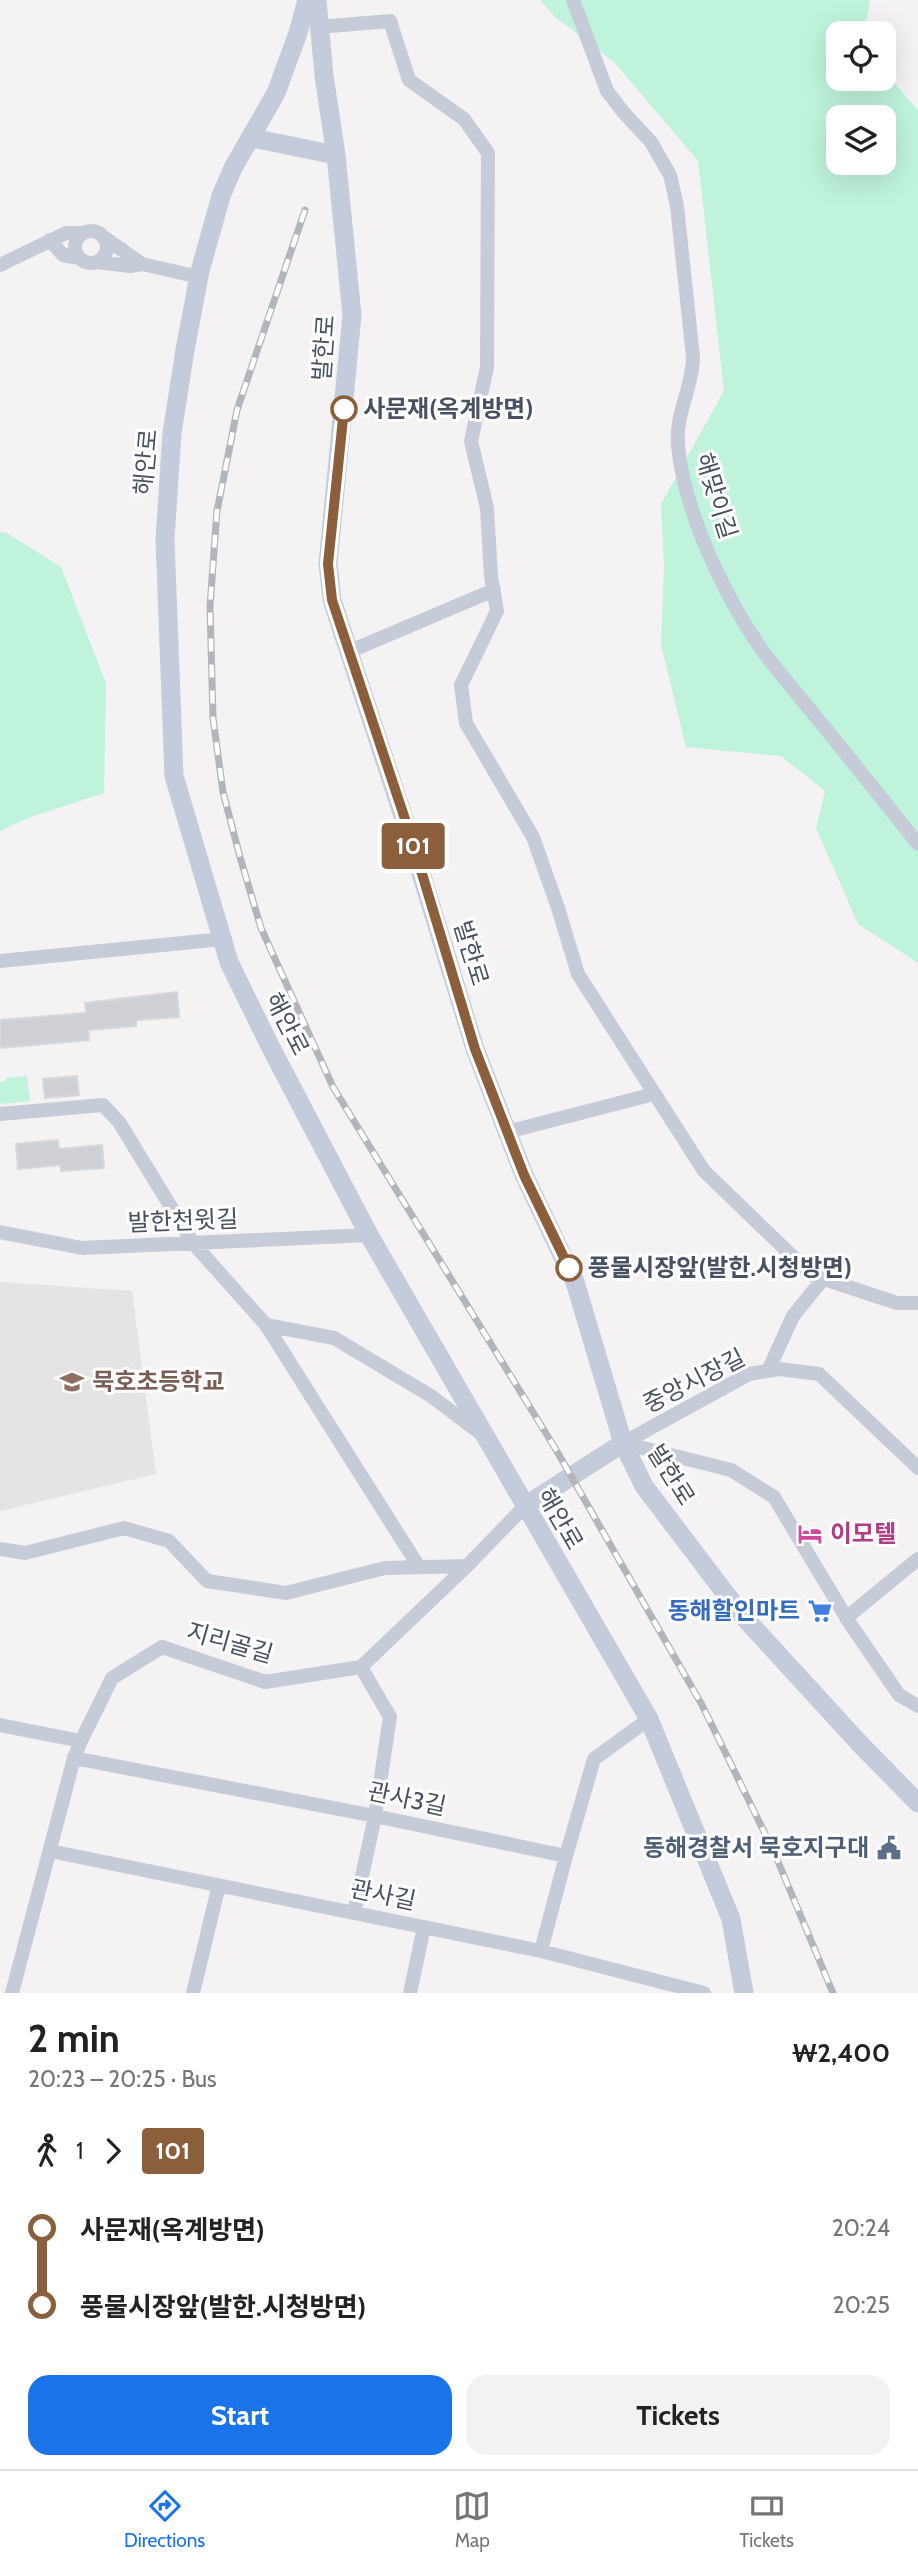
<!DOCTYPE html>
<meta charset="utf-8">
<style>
:root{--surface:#fff;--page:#f2f2f2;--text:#222;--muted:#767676;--line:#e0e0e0;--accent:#1a73e8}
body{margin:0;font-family:Cabin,"Noto Sans KR",sans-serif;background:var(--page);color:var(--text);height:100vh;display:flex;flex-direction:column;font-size:26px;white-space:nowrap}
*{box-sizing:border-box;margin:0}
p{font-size:23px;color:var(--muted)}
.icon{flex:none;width:38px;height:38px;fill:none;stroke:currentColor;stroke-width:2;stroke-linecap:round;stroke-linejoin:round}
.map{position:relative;height:1993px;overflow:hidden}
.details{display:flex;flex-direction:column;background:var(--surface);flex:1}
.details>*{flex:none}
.badge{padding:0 14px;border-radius:5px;font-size:24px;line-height:46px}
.controls{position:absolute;left:826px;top:21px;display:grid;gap:14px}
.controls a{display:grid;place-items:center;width:70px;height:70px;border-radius:14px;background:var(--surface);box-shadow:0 7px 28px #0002;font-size:35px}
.map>.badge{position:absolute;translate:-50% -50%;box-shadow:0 0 0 4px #fff}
.legs{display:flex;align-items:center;gap:10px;height:77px;padding:0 28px;font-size:23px}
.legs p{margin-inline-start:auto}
.overview{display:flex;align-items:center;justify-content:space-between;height:119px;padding:0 28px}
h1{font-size:38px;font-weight:700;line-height:52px}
.cta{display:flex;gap:14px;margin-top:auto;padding:14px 28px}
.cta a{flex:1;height:80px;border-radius:21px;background:var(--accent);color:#fff;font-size:28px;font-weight:700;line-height:80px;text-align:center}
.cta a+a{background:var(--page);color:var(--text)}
ul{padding:0 28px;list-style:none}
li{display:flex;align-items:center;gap:24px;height:77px;font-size:26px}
li i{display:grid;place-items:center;width:10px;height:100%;margin:0 9px;background:currentColor}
li i::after{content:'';width:18px;height:18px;margin:-9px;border:5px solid;border-radius:50%;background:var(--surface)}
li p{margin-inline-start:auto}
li:first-child i{background:linear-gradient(#0000 50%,currentColor 0)}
li:last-child i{background:linear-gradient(currentColor 50%,#0000 0)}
.menu{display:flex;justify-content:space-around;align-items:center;height:98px;border-top:2px solid var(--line);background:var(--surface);font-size:19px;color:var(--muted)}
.menu a{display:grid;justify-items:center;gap:4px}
.menu .current{color:var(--accent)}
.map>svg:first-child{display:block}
.education{fill:#e5e3e4}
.green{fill:#bff3dc;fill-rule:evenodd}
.building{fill:#ced0d6;stroke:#d6d7dd;stroke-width:2}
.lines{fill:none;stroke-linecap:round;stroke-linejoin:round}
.street{stroke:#c5cbd7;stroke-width:14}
.secondary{stroke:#c4cbdb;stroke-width:19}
.rail-casing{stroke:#b4b5bc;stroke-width:7}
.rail{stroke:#fff;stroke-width:4.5;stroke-dasharray:13;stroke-linecap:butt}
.line-1-casing{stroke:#fff;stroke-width:16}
.line-1{stroke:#8b5e3c;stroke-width:10}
.stop-1-dot{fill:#fff;stroke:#8b5e3c;stroke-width:3.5}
.labels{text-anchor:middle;stroke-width:6;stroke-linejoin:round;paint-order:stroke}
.street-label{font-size:24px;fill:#485161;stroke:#fff}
.stop-label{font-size:24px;font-weight:bold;fill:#485161;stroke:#fff;text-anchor:start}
.education-label{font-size:24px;font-weight:bold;fill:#785e54;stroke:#fff;text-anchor:start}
.hotel-label{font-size:24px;font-weight:bold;fill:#b23c85;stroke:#fff;text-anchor:start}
.shop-label{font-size:24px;font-weight:bold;fill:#366cbe;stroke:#fff;text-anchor:end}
.service-label{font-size:24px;font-weight:bold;fill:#4e5e75;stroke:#fff;text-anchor:end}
</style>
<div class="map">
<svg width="918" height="1993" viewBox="0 0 918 1993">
<rect width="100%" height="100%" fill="#f4f2f2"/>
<path class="education" d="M0,1282L132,1291L156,1474L0,1511Z"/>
<path class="green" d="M540,0H870L865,28L868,33H838V79H884V71L918,110V963L858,924L816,828L825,791L781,756L686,747L661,645L664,569L661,504L724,391L698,161L615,63L555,17ZM838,117H884V163H838Z
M0,532H5L61,567L106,683L104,793L28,818L0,831Z
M27,1076L30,1101L0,1104V1082L6,1081V1078Z"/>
<path class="building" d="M177,992L179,1017L136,1020V1026L88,1030L89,1040L0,1048V1020L86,1013L85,1003Z
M77,1076L79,1095L45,1098L43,1079Z
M58,1140L59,1149L102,1145L104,1168L61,1171V1165L18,1169L16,1144Z"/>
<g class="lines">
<path class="street" d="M573,0L607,91L624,113L651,142L670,175L677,206L693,357C693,387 675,414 678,445C684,514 729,607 771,662C789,684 807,706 825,728C856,766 887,805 918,844
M319,27L390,21L409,80L464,119L488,153L487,367L471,441L487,508L491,576L497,611L461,685L466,723L533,837L558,908L578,974L704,1171L812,1275L897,1303H918
M75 247a16 16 0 1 1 32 0a16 16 0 1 1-32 0Z
M105,238L142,264L199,277
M50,240L63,255L79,258
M97,262L130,266L142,264
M0,265L66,233H81
M348,652L494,590
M0,961L223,939
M0,1114L103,1105L119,1122L193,1243L266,1325L334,1338L431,1396L480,1433
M507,1132L654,1094
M0,1232L82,1248L369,1235
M266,1325L419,1567
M768,1371L793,1316L823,1279
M623,1443L731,1470L774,1497L849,1622L899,1695L918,1706
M623,1443L749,1374L779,1369L819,1374L918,1468
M0,1549L25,1553L124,1528L169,1541L207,1581L286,1593L385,1568L467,1566
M846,1618L918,1559
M0,1725L81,1741
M74,1758L375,1816L566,1856L594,1759L649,1719
M50,1851L541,1951L704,1993
M354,1913L375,1816L390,1717L361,1667
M541,1951L566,1856
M12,1993L74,1758L81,1741L112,1678L162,1647L265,1682L361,1667L467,1566L525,1506
M193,1993L219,1885
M410,1993L424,1927"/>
<path class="secondary" d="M307,0L298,33L276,93L233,168L221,196L200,271L185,350L172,433L165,539L174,776L229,962L269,1044L369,1235L649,1719L731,1919L744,1993
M317,0L324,76L336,155L352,315L328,564L332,600L409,834L475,1049L524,1175L575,1282L623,1443L644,1486L741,1614L861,1745L918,1803
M252,138L336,155
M525,1506L623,1443"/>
<g class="rail-casing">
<path id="rail" d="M305,210L237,410L217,511L210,606L213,718L223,792L240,857L261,928L333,1087L555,1448L702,1705L774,1852L833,1993"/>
</g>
<use href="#rail" class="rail"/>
</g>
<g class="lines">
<g class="line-1-casing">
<path id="line-1" d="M344,409L328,564L332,600L410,834L475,1049L524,1175L569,1268"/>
</g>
<use href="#line-1" class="line-1"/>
</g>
<defs>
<g id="school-bare" transform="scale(1.89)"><path d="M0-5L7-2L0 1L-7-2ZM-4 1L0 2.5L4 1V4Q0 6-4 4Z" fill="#8d6e63" stroke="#fff" stroke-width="2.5" paint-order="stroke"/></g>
<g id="hotel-bare" transform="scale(1.89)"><path d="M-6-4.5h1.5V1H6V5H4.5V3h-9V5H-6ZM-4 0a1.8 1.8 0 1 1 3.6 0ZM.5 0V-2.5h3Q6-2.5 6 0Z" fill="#d1479c" stroke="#fff" stroke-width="2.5" paint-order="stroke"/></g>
<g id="supermarket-bare" transform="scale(1.89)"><path d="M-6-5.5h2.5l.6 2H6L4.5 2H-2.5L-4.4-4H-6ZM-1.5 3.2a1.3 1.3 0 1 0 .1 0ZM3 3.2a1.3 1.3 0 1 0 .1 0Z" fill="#3f7fe0" stroke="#fff" stroke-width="2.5" paint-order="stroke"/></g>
<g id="civic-bare" transform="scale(1.89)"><path d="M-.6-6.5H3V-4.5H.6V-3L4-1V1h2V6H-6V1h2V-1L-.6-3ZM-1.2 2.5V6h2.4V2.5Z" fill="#5c6f8a" stroke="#fff" stroke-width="2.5" paint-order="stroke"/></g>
</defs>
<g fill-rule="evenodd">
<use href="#school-bare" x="72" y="1382"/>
<use href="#hotel-bare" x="810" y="1534"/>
<use href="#supermarket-bare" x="820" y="1611"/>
<use href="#civic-bare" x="889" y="1848"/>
</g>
<g class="stop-1-dot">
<circle cx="344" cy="409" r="12"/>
<circle cx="569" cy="1268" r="12"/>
</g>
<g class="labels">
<g class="street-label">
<text transform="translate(324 348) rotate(-86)" y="8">발한로</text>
<text transform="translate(146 462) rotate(-85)" y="8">해안로</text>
<text transform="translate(716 496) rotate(73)" y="8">해맞이길</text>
<text transform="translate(471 953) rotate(73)" y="8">발한로</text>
<text transform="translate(287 1024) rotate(63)" y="8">해안로</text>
<text transform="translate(183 1221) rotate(-2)" y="8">발한천윗길</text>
<text transform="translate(694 1381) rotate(-27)" y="8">중앙시장길</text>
<text transform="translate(671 1475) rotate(58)" y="8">발한로</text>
<text transform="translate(560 1519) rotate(60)" y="8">해안로</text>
<text transform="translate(230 1643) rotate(16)" y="8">지리골길</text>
<text transform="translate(407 1799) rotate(12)" y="8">관사3길</text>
<text transform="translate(383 1895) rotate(12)" y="8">관사길</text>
</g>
<g class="stop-label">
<text x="363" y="417">사문재(옥계방면)</text>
<text x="588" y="1276">풍물시장앞(발한.시청방면)</text>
</g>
<g class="education-label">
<text x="92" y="1390">묵호초등학교</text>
</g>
<g class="hotel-label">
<text x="830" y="1542">이모텔</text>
</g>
<g class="shop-label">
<text x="800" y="1619">동해할인마트</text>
</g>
<g class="service-label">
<text x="869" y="1856">동해경찰서 묵호지구대</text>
</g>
</g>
</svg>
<div class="controls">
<a><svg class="icon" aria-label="locate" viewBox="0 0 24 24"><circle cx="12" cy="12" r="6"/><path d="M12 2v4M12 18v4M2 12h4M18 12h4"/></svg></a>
<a><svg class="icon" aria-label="layers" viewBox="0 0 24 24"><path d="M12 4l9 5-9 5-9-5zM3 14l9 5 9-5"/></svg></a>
</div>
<b class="badge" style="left:413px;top:846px;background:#8b5e3c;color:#fff">101</b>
</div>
<section class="details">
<div class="overview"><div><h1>2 min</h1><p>20:23 – 20:25 · Bus</p></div><b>₩2,400</b></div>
<div class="legs"><svg class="icon" aria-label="walk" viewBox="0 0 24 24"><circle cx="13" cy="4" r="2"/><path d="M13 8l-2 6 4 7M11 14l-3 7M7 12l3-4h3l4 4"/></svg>1<svg class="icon" aria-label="forward" viewBox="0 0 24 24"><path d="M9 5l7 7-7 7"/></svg><b class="badge" style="background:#8b5e3c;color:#fff">101</b></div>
<ul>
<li><i style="color:#8b5e3c"></i><b>사문재(옥계방면)</b><p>20:24</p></li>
<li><i style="color:#8b5e3c"></i><b>풍물시장앞(발한.시청방면)</b><p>20:25</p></li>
</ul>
<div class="cta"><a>Start</a><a>Tickets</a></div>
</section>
<nav class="menu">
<a class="current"><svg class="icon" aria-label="directions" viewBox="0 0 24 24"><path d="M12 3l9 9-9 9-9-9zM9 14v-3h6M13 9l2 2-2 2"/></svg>Directions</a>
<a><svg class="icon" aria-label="map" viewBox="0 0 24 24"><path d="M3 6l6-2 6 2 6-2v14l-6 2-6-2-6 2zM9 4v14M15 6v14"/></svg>Map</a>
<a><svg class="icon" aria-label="tickets" viewBox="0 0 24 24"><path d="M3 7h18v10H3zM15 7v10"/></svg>Tickets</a>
</nav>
